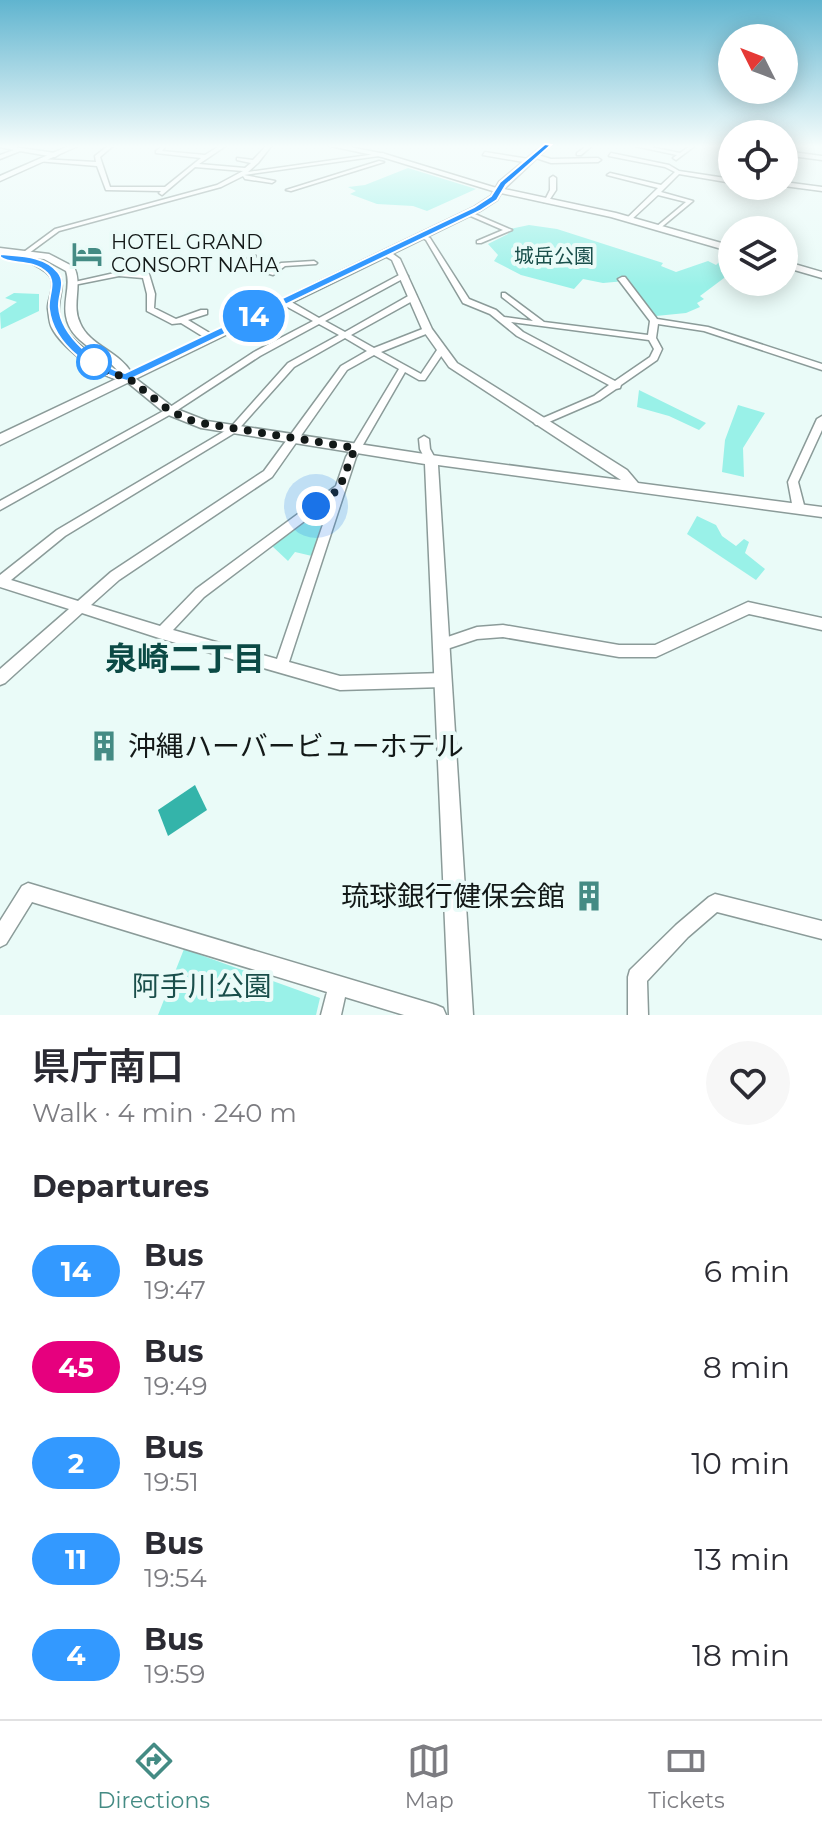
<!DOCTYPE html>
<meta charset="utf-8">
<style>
:root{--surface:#fff;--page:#f7f7f7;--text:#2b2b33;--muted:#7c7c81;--line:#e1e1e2;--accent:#448b84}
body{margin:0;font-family:Montserrat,"Noto Sans JP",sans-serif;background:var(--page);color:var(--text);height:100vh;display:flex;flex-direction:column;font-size:30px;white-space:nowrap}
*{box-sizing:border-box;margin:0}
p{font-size:26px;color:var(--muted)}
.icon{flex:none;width:44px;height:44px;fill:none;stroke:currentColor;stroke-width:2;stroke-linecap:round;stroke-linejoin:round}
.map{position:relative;height:1015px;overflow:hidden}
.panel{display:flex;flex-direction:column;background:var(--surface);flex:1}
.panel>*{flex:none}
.badge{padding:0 16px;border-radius:26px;font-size:28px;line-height:52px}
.needle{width:52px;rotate:312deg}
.fabs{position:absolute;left:718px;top:24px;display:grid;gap:16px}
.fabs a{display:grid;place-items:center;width:80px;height:80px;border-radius:50%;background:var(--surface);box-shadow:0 4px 20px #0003;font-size:40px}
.you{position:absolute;width:40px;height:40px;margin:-20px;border:6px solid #fff;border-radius:50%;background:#1a73e8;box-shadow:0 0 0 12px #1a73e833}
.map>.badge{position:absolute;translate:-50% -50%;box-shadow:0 0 0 4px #fff}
h2{padding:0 32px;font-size:30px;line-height:72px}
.round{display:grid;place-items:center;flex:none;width:84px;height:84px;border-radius:42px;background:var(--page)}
.headline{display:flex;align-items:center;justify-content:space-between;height:136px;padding:0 32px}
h1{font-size:38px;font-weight:600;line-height:60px}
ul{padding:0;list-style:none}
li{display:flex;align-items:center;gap:24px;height:96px;padding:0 32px}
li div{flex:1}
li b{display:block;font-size:30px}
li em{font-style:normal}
li .badge{min-width:88px;font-weight:700;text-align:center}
.tabs{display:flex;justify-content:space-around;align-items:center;height:112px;border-top:2px solid var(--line);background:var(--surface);font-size:22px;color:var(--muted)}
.tabs a{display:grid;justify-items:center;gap:4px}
.tabs .current{color:var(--accent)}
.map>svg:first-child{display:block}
.green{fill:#99f1e8}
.water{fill:#34b4aa}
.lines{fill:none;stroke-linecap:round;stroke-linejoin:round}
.minor-casing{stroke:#8b9b99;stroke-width:3}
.tertiary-casing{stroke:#8b9b99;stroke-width:3}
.secondary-casing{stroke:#8b9b99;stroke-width:3}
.minor{fill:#fff;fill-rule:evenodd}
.tertiary{fill:#fff;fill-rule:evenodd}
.secondary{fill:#fff;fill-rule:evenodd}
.line{fill:#39f;stroke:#fff;stroke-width:2}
.walk{stroke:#131918;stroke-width:8;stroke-dasharray:0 14.4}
.stop-dot{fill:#fff;stroke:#39f;stroke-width:4}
.labels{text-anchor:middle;stroke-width:8;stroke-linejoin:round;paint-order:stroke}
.far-poi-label{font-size:20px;fill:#131918;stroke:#eafbf8;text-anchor:start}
.far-park-label{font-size:20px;fill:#1a4f4b;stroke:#eafbf8}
.near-poi-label{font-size:28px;fill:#131918;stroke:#eafbf8;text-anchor:start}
.near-park-label{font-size:28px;fill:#1a4f4b;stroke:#eafbf8}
.near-neighbourhood-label{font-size:32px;font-weight:bold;fill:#0b4a45;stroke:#eafbf8}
</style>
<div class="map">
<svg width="822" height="1015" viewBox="0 0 822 1015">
<rect width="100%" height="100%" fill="#eafbf8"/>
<path class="green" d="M408,168L476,189L427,211L413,206L377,204L350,194L356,191L348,187L365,185Z
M529,225L557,229L663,263L661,266L676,272L708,261L716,265L730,252L732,272L700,296L704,299L697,303L700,307L686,313L656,316L625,281L603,283L583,279L574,289L521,275L494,261L498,255L488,244L508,234L510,229Z
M14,293L39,294V311L1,329L0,313L17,302L5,298Z
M639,390L706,423L699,430L669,416L637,407Z
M738,405L765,413L743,448L744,477L722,472L725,440Z
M328,502L312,556L295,552L288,561L271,545Z
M697,516L716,525L722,536L736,546L744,539L749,542L745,553L765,569L756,580L687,534Z
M184,949L320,998L316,1015H158Z"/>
<path class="water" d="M195,785L207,810L168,836L158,810Z"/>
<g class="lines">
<g class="minor-casing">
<path id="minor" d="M0,145L55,153L58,155L55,157L20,151L0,159V155L14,150L0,147Z
M109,145H114L100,157L110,187H165L201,158L156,153V151L163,146L165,147L162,151L205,155L221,145H227L199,164L245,168L251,163L237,160V158L253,160L267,145H272L258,163L248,172L383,153L386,155L244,175L275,181L272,183L245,179L243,176L221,187L59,231L21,259H17V257L55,229L217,185L243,171L195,167L162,195L159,193L161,191L106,190L97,166L37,161L40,159L96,162L95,156Z
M588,145H593L581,155H577V153Z
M630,145H641L680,153L691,145H696L676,160L673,158L677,155Z
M728,145H732V146H728Z
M784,151L822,156V160L784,155Z
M485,152L529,159L532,161L529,163L483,155Z
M611,153L669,165L679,171L732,179V183L679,174L661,192L693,201L658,230L655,228L656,227L686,202L658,195L631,220H627V218L658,188L607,175L610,173L661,185L675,172L665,167L609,156Z
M535,154L551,159L598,158L601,160L598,162L551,163L533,157Z
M379,161L384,162L291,191L286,190Z
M553,176L556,178V190L548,202H544L550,190V178Z
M784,182L822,187V191L784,186Z
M466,212H470L512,230L481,243H477V241L503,230L466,214Z
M422,234L430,238L469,299L496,310L504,317L533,321L502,297V293H505L544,322L648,335L650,321L618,279L622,277H625L657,319L708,327L822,364V370L704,331L658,324L656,338L662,349L657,360L621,385L620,388L616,389L600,400L542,425H536L534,423L536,421L594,396L609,385L517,336L490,314L463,303L426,240L419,236ZM511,322L649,340L654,349L650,357L615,381L523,332Z
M251,255L256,256L249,264L234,266L231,264L245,261Z
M314,261L317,263L316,264L285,266L273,275L266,273L281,263Z
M119,272L149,274L155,294L154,308L176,319L201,310H207V314L188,320L213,335V339H207L181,323L172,324L147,311V294L143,278L119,276L74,285L70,283Z
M401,274L408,276L325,321L345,332L410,295H416V299L351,335L374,348L425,328H431V332L381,352L421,374L437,350H443L444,352L425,380H419L405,372L356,457L289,662L340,676L444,673L449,675L451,680L449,685L444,687L340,690L162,639L82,613L5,683L0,685V669L69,609L0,587V575L57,530L230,428L288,363L339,335L319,324L260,356L173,413L0,510V501L167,409L254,352L313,321L282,304V300H288L319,318ZM345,338L367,351L341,366L264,471L111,572L78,601L11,580L65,536L236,432L294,367ZM374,355L399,369L346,457L336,486L196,589L160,626L91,605L119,580L272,477L347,370ZM331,501L277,659L173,630L204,597Z
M822,416V430L798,482L805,509L803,512H795L793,509L788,482L817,419Z
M424,436L429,439L430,449L436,460L435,463H427L420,449L419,439Z
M748,602L822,618V630L749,614L656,657H619L503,637L477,639L441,651L436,649L434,645L436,641L477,627L503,625L619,645H655Z
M28,883L436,1005L443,1008L446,1015H404L345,997L341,1015H321L327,992L32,902L6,944L0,947V921L22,886Z
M715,894L822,921V939L717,912L688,937L647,981L648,1015H628V977L630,970L676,925L709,897Z"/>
</g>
<g class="tertiary-casing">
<path id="tertiary" d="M326,145H340L385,154L503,190L496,192L382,157Z
M383,251H389L400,259L432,329L457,363L627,470L638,483L822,507V517L438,465L473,1015H449L425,464L201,428L166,414L121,377L127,374L131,375L174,408L207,421L431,455L621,480L449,367L422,329L392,260L383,255Z"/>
</g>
<g class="secondary-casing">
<path id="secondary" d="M71,145H80L0,181V176Z
M543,145H551L504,189L616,213L732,246V252L611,217L501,193L497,200L480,211L0,445V434L116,379C98,375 61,346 52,328C49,323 49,315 48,309C47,300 56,287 51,278C47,269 33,265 26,260L30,257L0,254V248L49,254L74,267C83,285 71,305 80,323C89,345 118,351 131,372L474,207L491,196L499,182ZM33,258L44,259L66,271C71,286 63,300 66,316C70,343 102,351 118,371L112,370C97,358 76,345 65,329C44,298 87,278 33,258Z
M784,261L822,272V278L784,267Z"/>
</g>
<use href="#minor" class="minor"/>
<use href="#tertiary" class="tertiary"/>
<use href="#secondary" class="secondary"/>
</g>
<linearGradient id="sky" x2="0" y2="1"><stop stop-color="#60b4cf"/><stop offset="0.51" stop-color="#f6fdfc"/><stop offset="1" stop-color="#f6fdfc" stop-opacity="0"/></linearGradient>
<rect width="822" height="287" fill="url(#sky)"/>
<path class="line" d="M545,144L551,145L506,185L497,200L480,211L127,381C94,374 53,345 49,309C47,297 57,283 47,273C32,258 11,266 0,257V254C19,256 44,255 58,272C67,283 58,295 59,307C61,336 98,367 125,373L474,207L491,196L500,182Z"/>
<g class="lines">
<path class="walk" d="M94,362L108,373L127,377L170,411L195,422L355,448L339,489L316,506"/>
</g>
<defs>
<g id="hotel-bare" transform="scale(2.4)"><path d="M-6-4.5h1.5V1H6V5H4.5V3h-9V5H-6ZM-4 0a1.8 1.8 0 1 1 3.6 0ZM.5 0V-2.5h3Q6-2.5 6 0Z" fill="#448b84" stroke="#eafbf8" stroke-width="2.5" paint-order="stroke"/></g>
<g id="building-bare" transform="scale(2.4)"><path d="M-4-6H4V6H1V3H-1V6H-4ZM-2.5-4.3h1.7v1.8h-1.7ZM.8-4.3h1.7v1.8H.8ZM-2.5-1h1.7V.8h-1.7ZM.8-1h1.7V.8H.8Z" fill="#448b84" stroke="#eafbf8" stroke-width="2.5" paint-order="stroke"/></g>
</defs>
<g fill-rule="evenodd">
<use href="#hotel-bare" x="87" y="254"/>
<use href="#building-bare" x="104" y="746"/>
<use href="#building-bare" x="589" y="896"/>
</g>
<circle class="stop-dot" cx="94" cy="362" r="16"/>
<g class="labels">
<g class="far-poi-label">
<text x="111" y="249">HOTEL GRAND<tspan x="111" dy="23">CONSORT NAHA</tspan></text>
</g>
<g class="far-park-label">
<text x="554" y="263">城岳公園</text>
</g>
<g class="near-poi-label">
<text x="128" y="756">沖縄ハーバービューホテル</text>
<text x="565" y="906" text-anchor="end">琉球銀行健保会館</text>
</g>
<g class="near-park-label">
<text x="202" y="996">阿手川公園</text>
</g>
<g class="near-neighbourhood-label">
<text x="185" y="670">泉崎二丁目</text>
</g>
</g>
</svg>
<div class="fabs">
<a><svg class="needle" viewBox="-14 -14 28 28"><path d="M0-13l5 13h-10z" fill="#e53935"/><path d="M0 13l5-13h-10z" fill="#7c7c81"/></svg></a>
<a><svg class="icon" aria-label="locate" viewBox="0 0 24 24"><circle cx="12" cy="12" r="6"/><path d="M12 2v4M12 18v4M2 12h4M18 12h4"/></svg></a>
<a><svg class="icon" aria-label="layers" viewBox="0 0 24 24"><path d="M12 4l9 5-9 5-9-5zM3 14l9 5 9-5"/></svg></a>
</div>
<div class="you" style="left:316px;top:506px"></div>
<b class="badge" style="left:254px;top:316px;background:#39f;color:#fff">14</b>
</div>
<section class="panel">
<div class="headline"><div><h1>県庁南口</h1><p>Walk · 4 min · 240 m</p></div><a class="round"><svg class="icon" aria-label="heart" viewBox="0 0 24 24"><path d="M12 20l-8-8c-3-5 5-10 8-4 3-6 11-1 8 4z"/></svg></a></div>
<h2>Departures</h2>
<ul>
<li><span class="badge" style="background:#39f;color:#fff">14</span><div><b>Bus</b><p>19:47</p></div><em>6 min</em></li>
<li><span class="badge" style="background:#e6007e;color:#fff">45</span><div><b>Bus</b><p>19:49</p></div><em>8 min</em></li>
<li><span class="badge" style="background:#39f;color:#fff">2</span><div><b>Bus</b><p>19:51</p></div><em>10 min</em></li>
<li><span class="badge" style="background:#39f;color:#fff">11</span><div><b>Bus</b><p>19:54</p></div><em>13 min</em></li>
<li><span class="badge" style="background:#39f;color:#fff">4</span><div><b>Bus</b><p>19:59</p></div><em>18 min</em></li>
</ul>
</section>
<nav class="tabs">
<a class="current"><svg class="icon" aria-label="directions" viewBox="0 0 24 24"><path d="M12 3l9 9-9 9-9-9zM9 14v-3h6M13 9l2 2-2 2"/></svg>Directions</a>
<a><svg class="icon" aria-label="map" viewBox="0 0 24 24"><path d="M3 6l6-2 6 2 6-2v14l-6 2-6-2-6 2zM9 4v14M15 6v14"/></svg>Map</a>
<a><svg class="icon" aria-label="tickets" viewBox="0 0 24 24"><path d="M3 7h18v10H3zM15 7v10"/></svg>Tickets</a>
</nav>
